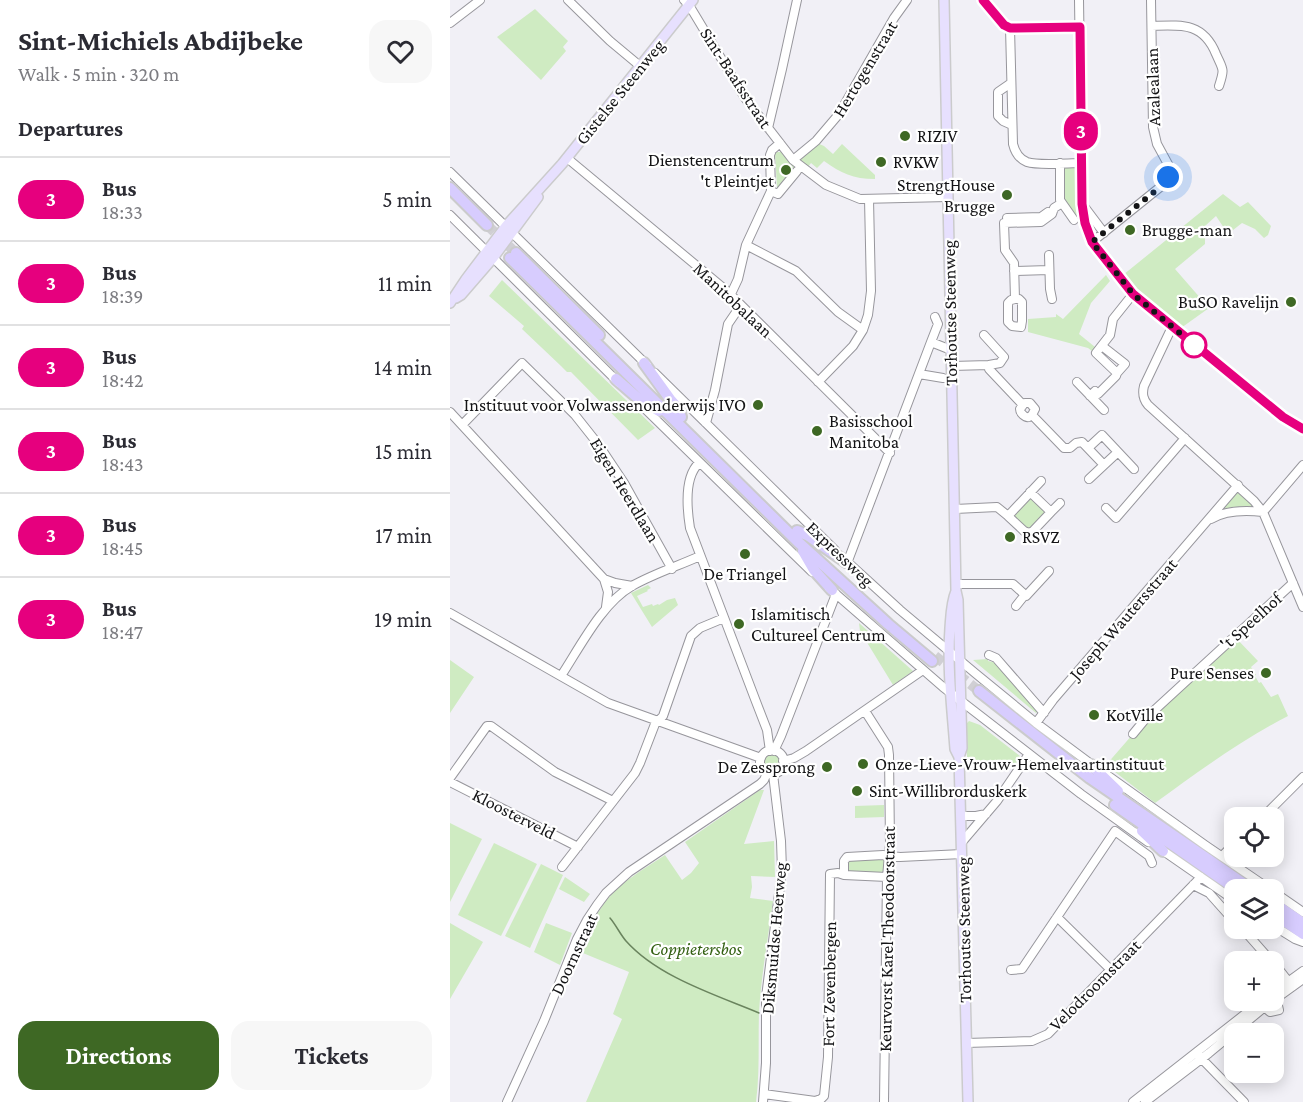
<!DOCTYPE html>
<meta charset="utf-8">
<style>
:root{--surface:#fff;--page:#f7f7f7;--text:#2b2b33;--muted:#7c7c81;--line:#e1e1e2;--accent:#3e6824}
body{margin:0;font-family:"Crimson Pro",serif;background:var(--page);color:var(--text);height:100vh;display:flex;flex-direction:column;font-size:22px;white-space:nowrap}
*{box-sizing:border-box;margin:0}
p{font-size:20px;color:var(--muted)}
.icon{flex:none;width:33px;height:33px;fill:none;stroke:currentColor;stroke-width:2;stroke-linecap:round;stroke-linejoin:round}
.map{position:relative;flex:1;overflow:hidden}
.side{display:flex;flex-direction:column;background:var(--surface);width:450px}
.side>*{flex:none}
.badge{padding:0 12px;border-radius:20px;font-size:21px;line-height:39px}
.controls{position:absolute;left:774px;top:807px;display:grid;gap:12px}
.controls a{display:grid;place-items:center;width:60px;height:60px;border-radius:12px;background:var(--surface);box-shadow:0 3px 15px #0003;font-size:30px}
.you{position:absolute;width:30px;height:30px;margin:-15px;border:4px solid #fff;border-radius:50%;background:#1a73e8;box-shadow:0 0 0 9px #1a73e833}
.map>.badge{position:absolute;translate:-50% -50%;box-shadow:0 0 0 3px #fff}
h2{padding:0 18px;font-size:22px;line-height:54px}
.round{display:grid;place-items:center;flex:none;width:63px;height:63px;border-radius:18px;background:var(--page)}
.overview{display:flex;align-items:center;justify-content:space-between;height:102px;padding:0 18px}
h1{font-size:28px;font-weight:700;line-height:45px}
.cta{display:flex;gap:12px;margin-top:auto;padding:12px 18px}
.cta a{flex:1;height:69px;border-radius:18px;background:var(--accent);color:#fff;font-size:24px;font-weight:700;line-height:69px;text-align:center}
.cta a+a{background:var(--page);color:var(--text)}
ul{padding:0;list-style:none}
li{display:flex;align-items:center;gap:18px;height:84px;padding:0 18px;border-top:2px solid var(--line)}
li div{flex:1}
li b{display:block;font-size:22px}
li em{font-style:normal}
li .badge{min-width:66px;font-weight:700;text-align:center}
main{display:flex;flex:1;min-height:0}
.map>svg:first-child{display:block}
.green{fill:#cfebc2}
.lines{fill:none;stroke-linecap:round;stroke-linejoin:round}
.stream{stroke:#6a845e;stroke-width:1.5}
.highway-tunnel{stroke:#d0cfd4;stroke-width:10;stroke-dasharray:10 5;stroke-linecap:butt}
.minor-casing{stroke:#97969c;stroke-width:10}
.major-casing{stroke:#cbcbcc;stroke-width:12}
.highway-casing{stroke:#cbcbcc;stroke-width:14}
.minor{stroke:#fff;stroke-width:8}
.major{stroke:#e7e0fe;stroke-width:9}
.highway{stroke:#d7ccfe;stroke-width:10}
.line-casing{stroke:#fff;stroke-width:14}
.line{stroke:#e6007e;stroke-width:9}
.walk{stroke:#141416;stroke-width:6;stroke-dasharray:0 10.8}
.poi-dot{fill:#3e6824;stroke:#fff;stroke-width:2}
.stop-dot{fill:#fff;stroke:#e6007e;stroke-width:3}
.labels{text-anchor:middle;stroke-width:4.5;stroke-linejoin:round;paint-order:stroke}
.street-label{font-size:18px;fill:#141416;stroke:#fff}
.poi-label{font-size:18px;fill:#141416;stroke:#fff;text-anchor:start}
.park-label{font-size:18px;font-style:italic;fill:#336012;stroke:#fff}
</style>
<main>
<section class="side">
<div class="overview"><div><h1>Sint-Michiels Abdijbeke</h1><p>Walk · 5 min · 320 m</p></div><a class="round"><svg class="icon" aria-label="heart" viewBox="0 0 24 24"><path d="M12 20l-8-8c-3-5 5-10 8-4 3-6 11-1 8 4z"/></svg></a></div>
<h2>Departures</h2>
<ul>
<li><span class="badge" style="background:#e6007e;color:#fff">3</span><div><b>Bus</b><p>18:33</p></div><em>5 min</em></li>
<li><span class="badge" style="background:#e6007e;color:#fff">3</span><div><b>Bus</b><p>18:39</p></div><em>11 min</em></li>
<li><span class="badge" style="background:#e6007e;color:#fff">3</span><div><b>Bus</b><p>18:42</p></div><em>14 min</em></li>
<li><span class="badge" style="background:#e6007e;color:#fff">3</span><div><b>Bus</b><p>18:43</p></div><em>15 min</em></li>
<li><span class="badge" style="background:#e6007e;color:#fff">3</span><div><b>Bus</b><p>18:45</p></div><em>17 min</em></li>
<li><span class="badge" style="background:#e6007e;color:#fff">3</span><div><b>Bus</b><p>18:47</p></div><em>19 min</em></li>
</ul>
<div class="cta"><a>Directions</a><a>Tickets</a></div>
</section>
<div class="map">
<svg width="853" height="1102" viewBox="0 0 853 1102">
<rect width="100%" height="100%" fill="#f1f0f6"/>
<path class="green" d="M85,9L118,41L113,47L116,51L91,80L47,37Z
M367,143L374,146L383,154L392,144L425,175V179C403,179 391,173 374,161L367,168L361,163L358,167L350,160L349,158Z
M327,152H331L345,168L329,188L327,187L325,154Z
M627,166L629,188L626,190V193H629L632,222C625,220 624,218 621,212C611,195 613,186 613,167Z
M773,194L790,207L798,202L821,226L818,235L814,238L805,229L792,223L778,234L766,216L755,226V244L725,269L759,308L731,328L692,296L673,275Z
M656,275L660,281L641,303L629,334L645,347L642,351L638,348L578,332V319L606,317V314L613,319Z
M52,280L205,428L188,440L121,372H117L111,366L72,329L74,326L39,296Z
M787,493L792,494L802,504V507L775,509V505L783,495Z
M580,497L597,512L579,531L563,517L564,512H567L577,502V499Z
M198,585L201,588L197,590L198,591L187,596L193,607L202,604L203,606L208,604L209,605L217,600L225,598L228,605L202,627L181,593Z
M409,623L463,671L443,685L410,631Z
M785,637L808,661L801,667L806,675L805,676L809,683L811,682L821,697L828,694L838,716C791,740 748,772 705,803L656,765L683,734Z
M538,659V661L547,663L588,711L586,713L523,660Z
M0,660L24,677L0,713Z
M519,721L530,725L570,756L564,768L552,760L517,762V723Z
M312 763a10 10 0 1 1 20 0a10 10 0 1 1-20 0Z
M310,790H314L294,844L324,841L325,877L301,876L302,887L300,898L323,901C318,939 311,976 309,1013C308,1043 310,1072 306,1102H136L172,1019L163,1014L179,972L128,951C135,935 143,919 153,905C168,883 193,870 215,855L232,880L241,873L249,863L235,842Z
M434,805V817L405,818V806Z
M0,823L32,839L0,902Z
M44,843L87,864L51,936L8,915Z
M432,858L434,860V870L430,873L403,874L396,869L398,860Z
M91,864L113,875L80,948L55,936Z
M115,877L140,894L134,902L109,889Z
M0,923L33,942L0,999Z
M96,923L122,933L110,965L84,952Z"/>
<g class="lines">
<path class="stream" d="M160,918C166,925 170,934 176,941C208,977 266,995 309,1013"/>
<path class="highway-tunnel" d="M37,225L66,253
M485,656L529,691"/>
<g class="minor-casing">
<path id="minor" d="M118,0L160,41L190,66
M234,0L239,5L295,98L343,160L376,185L410,199L498,197
M533,0L554,25L560,28
M629,0L632,204C637,265 707,315 751,350C778,373 805,395 833,417L853,429
M0,23L30,0
M702,26C731,25 753,22 766,54C773,70 775,68 769,86
M560,28L563,144C565,152 569,159 577,162C589,166 618,163 632,163
M560,28L630,27
M561,83L548,92V116L553,121L562,125
M318,128L332,69L347,0
M117,158L277,291L440,453
M343,160L366,141L389,114L444,18L457,0
M610,163V200L624,220
M0,172L197,365
M321,191L328,194L347,171
M633,205L654,233
M0,215L169,383
M557,218L591,217L598,212
M642,242L714,184L720,175L719,166L707,144L703,127L701,0
M296,245L346,271L388,312L413,330
M599,255L600,289L602,299
M564,271L599,270
M281,294L288,279L296,245L321,191L320,155L322,150L330,143
M565,299H569L572,302V321L571,327L562,326L558,322V303L561,300L565,299L564,263L555,250L554,223L591,222L602,214L604,208L612,203
M722,327L694,386C692,394 693,399 698,405L804,501L813,512L853,607
M534,335L554,357L550,363L539,365V369L573,405L570,409C570,413 575,418 579,417L582,415
M481,342L501,350
M652,346L675,364L667,373
M502,366L539,365
M205,373L385,550
M469,374L493,378
M368,382L403,346L413,330L418,315L421,291L419,199
M627,382L654,410
M640,396L645,391L648,394L666,376L667,373L646,353L660,335L663,319L683,294
M188,402L362,572
M573,405L575,403H580L585,409L582,415L614,448H620L626,443L632,442L654,465L668,452L652,435L638,448
M0,412L154,579L165,583L182,586
M256,423L265,390L278,324L291,305
M13,424L72,363L125,415L148,444L174,483L222,569
M668,452L684,469
M249,463C234,477 237,509 240,528L305,699L317,730L320,751
M639,479L654,465
M656,508L666,518L735,438
M505,509L547,507L558,516L591,481
M601,512L610,503
M813,512L853,465
M558,516L574,531L579,533L583,531L601,512L580,492
M761,519C776,510 795,510 813,512
M393,558L450,610L525,673L586,723L645,767
M396,562L399,558L481,342L488,324L485,317
M154,579L158,592L156,607
M506,584H563L573,593L574,596L566,606
M379,588L493,687L631,794L698,842
M574,596H576L599,571
M0,613L158,703L311,758
M539,655L546,658L594,713
M111,676C130,647 152,603 182,586C203,574 228,566 250,556
M415,711L438,747L439,755L440,844L437,877L434,1102
M586,723L603,700L788,485
M683,734L697,717L843,583
M310 762a12 12 0 1 1 24 0a12 12 0 1 1-24 0Z
M324,751L331,736L386,594
M333,761L344,758L356,751L473,670
M657,775L755,845L821,890
M0,778L37,726H41L105,772L163,801
M0,782L128,847
M511,816H526L536,814
M812,818L853,777
M512,842L547,801L579,754
M709,848L784,900
M772,856L784,844
M112,867L185,773L190,763L205,724L213,716L241,636L250,628L274,618
M394,875V861L397,857L433,855L450,857L512,854
M743,885L759,893L784,921
M824,892L853,912
M607,917L661,970
M824,926L845,939L853,942
M792,928L822,962
M824,963L838,981
M561,970L572,969L665,831L699,856L702,863
M824,992L853,971
M824,1000L853,979
M813,1006L820,1012L829,1010L826,998
M516,1043L582,1041L598,1034L751,877
M749,1056L794,1102
M314,1094L365,1101L371,1099L374,1096L378,1057L380,874L388,873L394,875L437,877
M57,1102L94,1021L127,939L137,920L147,905L156,893L179,872L310,784L314,780L317,773
M313,1102L316,1063V997L332,870L331,841L323,774
M683,1102L813,1000
M695,1102L759,1053L823,1000"/>
</g>
<g class="major-casing">
<path id="major" d="M494,0L506,591L508,600L512,748L509,757L518,1102
M6,298L11,295L43,258L88,197
M0,303L16,279L56,226L112,164L243,0
M506,591C501,603 501,615 500,628C497,668 502,708 505,749L509,757"/>
</g>
<g class="highway-casing">
<path id="highway" d="M0,188L37,225
M66,253L149,335
M60,258L347,541L438,624L482,661
M194,363L220,399L228,408L231,417
M166,379L189,399L209,411
M347,531L357,535L396,562
M353,551L364,570L382,590
M529,691L640,778L803,890
M641,765L668,791
M665,805L787,890
M692,831L713,851
M824,903L853,923
M824,914L853,934"/>
</g>
<use href="#minor" class="minor"/>
<use href="#major" class="major"/>
<use href="#highway" class="highway"/>
</g>
<g class="lines">
<g class="line-casing">
<path id="line" d="M533,0L554,25L560,28L630,27L632,204L635,223L642,242L683,294L833,417L853,429"/>
</g>
<use href="#line" class="line"/>
<path class="walk" d="M718,177L714,184L642,242L683,294L750,350L744,345"/>
</g>
<g class="poi-dot">
<circle cx="455" cy="136" r="6"/>
<circle cx="431" cy="162" r="6"/>
<circle cx="336" cy="170" r="6"/>
<circle cx="557" cy="195" r="6"/>
<circle cx="680" cy="230" r="6"/>
<circle cx="841" cy="302" r="6"/>
<circle cx="308" cy="405" r="6"/>
<circle cx="367" cy="431" r="6"/>
<circle cx="560" cy="537" r="6"/>
<circle cx="295" cy="554" r="6"/>
<circle cx="289" cy="624" r="6"/>
<circle cx="816" cy="673" r="6"/>
<circle cx="644" cy="715" r="6"/>
<circle cx="413" cy="764" r="6"/>
<circle cx="377" cy="767" r="6"/>
<circle cx="407" cy="791" r="6"/>
</g>
<circle class="stop-dot" cx="744" cy="345" r="12"/>
<g class="labels">
<g class="street-label">
<text transform="translate(415 69) rotate(-59)" y="6">Hertogenstraat</text>
<text transform="translate(286 78) rotate(57)" y="6">Sint-Baafsstraat</text>
<text transform="translate(703 87) rotate(-92)" y="6">Azalealaan</text>
<text transform="translate(170 92) rotate(-51)" y="6">Gistelse Steenweg</text>
<text transform="translate(283 300) rotate(43)" y="6">Manitobalaan</text>
<text transform="translate(500 313) rotate(-91)" y="6">Torhoutse Steenweg</text>
<text transform="translate(175 490) rotate(59)" y="6">Eigen Heerdlaan</text>
<text transform="translate(390 554) rotate(44)" y="6">Expressweg</text>
<text transform="translate(673 619) rotate(-49)" y="6">Joseph Wautersstraat</text>
<text transform="translate(801 621) rotate(-42)" y="6">'t Speelhof</text>
<text transform="translate(64 814) rotate(27)" y="6">Kloosterveld</text>
<text transform="translate(514 930) rotate(-91)" y="6">Torhoutse Steenweg</text>
<text transform="translate(324 938) rotate(-85)" y="6">Diksmuidse Heerweg</text>
<text transform="translate(437 939) rotate(-89)" y="6">Keurvorst Karel Theodoorstraat</text>
<text transform="translate(124 954) rotate(-65)" y="6">Doornstraat</text>
<text transform="translate(379 984) rotate(-89)" y="6">Fort Zevenbergen</text>
<text transform="translate(645 985) rotate(-45)" y="6">Velodroomstraat</text>
</g>
<g class="poi-label">
<text x="467" y="142">RIZIV</text>
<text x="324" y="166" text-anchor="end">Dienstencentrum<tspan x="324" dy="21">'t Pleintjet</tspan></text>
<text x="443" y="168">RVKW</text>
<text x="545" y="191" text-anchor="end">StrengtHouse<tspan x="545" dy="21">Brugge</tspan></text>
<text x="692" y="236">Brugge-man</text>
<text x="829" y="308" text-anchor="end">BuSO Ravelijn</text>
<text x="296" y="411" text-anchor="end">Instituut voor Volwassenonderwijs IVO</text>
<text x="379" y="427">Basisschool<tspan x="379" dy="21">Manitoba</tspan></text>
<text x="572" y="543">RSVZ</text>
<text x="295" y="580" text-anchor="middle">De Triangel</text>
<text x="301" y="620">Islamitisch<tspan x="301" dy="21">Cultureel Centrum</tspan></text>
<text x="804" y="679" text-anchor="end">Pure Senses</text>
<text x="656" y="721">KotVille</text>
<text x="425" y="770">Onze-Lieve-Vrouw-Hemelvaartinstituut</text>
<text x="365" y="773" text-anchor="end">De Zessprong</text>
<text x="419" y="797">Sint-Willibrorduskerk</text>
</g>
<g class="park-label">
<text x="246" y="955">Coppietersbos</text>
</g>
</g>
</svg>
<div class="controls">
<a><svg class="icon" aria-label="locate" viewBox="0 0 24 24"><circle cx="12" cy="12" r="6"/><path d="M12 2v4M12 18v4M2 12h4M18 12h4"/></svg></a>
<a><svg class="icon" aria-label="layers" viewBox="0 0 24 24"><path d="M12 4l9 5-9 5-9-5zM3 14l9 5 9-5"/></svg></a>
<a>+</a>
<a>−</a>
</div>
<div class="you" style="left:718px;top:177px"></div>
<b class="badge" style="left:631px;top:131px;background:#e6007e;color:#fff">3</b>
</div>
</main>
